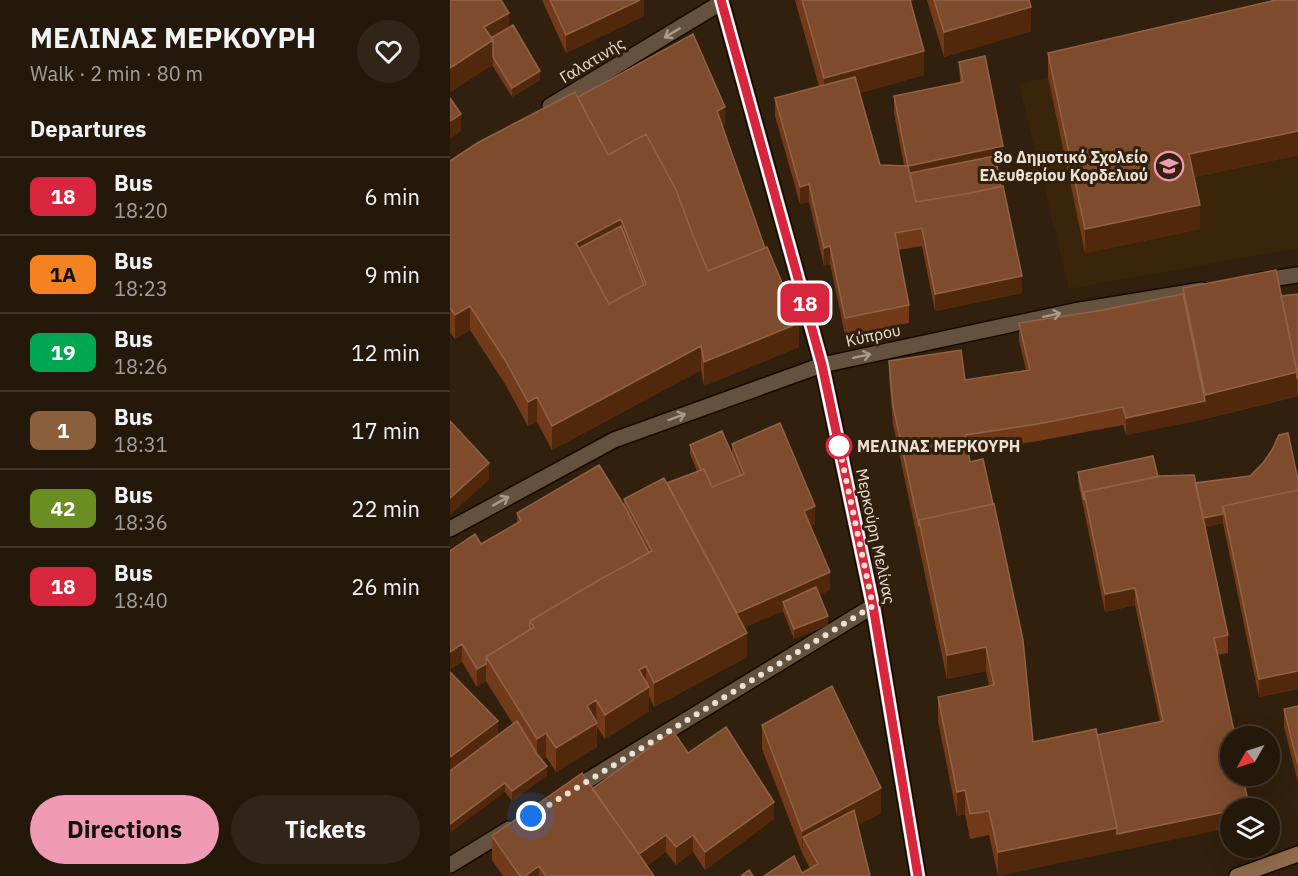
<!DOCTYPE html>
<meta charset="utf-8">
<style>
:root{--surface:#24180a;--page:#302518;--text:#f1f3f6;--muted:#a3a09c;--line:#41372b;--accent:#f09ab5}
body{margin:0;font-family:"IBM Plex Sans",sans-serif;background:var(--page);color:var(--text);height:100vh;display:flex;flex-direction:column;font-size:22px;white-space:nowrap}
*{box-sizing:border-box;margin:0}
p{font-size:20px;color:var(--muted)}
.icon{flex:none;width:33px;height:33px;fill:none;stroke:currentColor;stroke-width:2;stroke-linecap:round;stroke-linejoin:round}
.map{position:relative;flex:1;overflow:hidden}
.drawer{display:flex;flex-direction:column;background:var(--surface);width:450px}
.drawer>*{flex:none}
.badge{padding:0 12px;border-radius:9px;font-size:21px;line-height:39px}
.needle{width:39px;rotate:231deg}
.buttons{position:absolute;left:770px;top:726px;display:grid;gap:12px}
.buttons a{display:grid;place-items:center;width:60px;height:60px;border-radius:50%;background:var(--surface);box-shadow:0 6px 24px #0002,0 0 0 2px var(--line);font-size:30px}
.you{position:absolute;width:30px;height:30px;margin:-15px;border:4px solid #fff;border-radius:50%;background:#1a73e8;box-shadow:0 0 0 9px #1a73e833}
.map>.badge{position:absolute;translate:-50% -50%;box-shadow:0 0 0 3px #fff}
h2{padding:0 30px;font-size:22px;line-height:54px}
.round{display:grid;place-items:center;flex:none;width:63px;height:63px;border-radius:32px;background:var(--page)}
.headline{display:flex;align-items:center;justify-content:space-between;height:102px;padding:0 30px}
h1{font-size:28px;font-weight:700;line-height:45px}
.action{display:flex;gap:12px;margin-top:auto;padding:12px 30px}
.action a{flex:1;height:69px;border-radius:36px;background:var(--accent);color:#111;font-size:24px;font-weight:700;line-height:69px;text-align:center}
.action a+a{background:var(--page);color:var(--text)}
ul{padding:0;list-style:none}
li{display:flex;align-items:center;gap:18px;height:78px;padding:0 30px;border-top:2px solid var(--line)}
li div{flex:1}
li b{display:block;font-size:22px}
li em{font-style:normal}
li .badge{min-width:66px;font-weight:700;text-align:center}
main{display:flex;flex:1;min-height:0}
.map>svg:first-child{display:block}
.built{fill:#3a250b}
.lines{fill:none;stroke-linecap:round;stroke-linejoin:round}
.street-casing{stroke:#180900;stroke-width:18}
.secondary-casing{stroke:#180900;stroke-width:18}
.street{stroke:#65523e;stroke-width:15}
.secondary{stroke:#8f6b4c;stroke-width:15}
.wall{fill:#723a19}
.shaded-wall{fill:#52280c}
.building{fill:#7f4b2d;stroke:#906347;stroke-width:1.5;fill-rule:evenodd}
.oneway{stroke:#a89989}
.line-casing{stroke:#fff;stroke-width:14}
.line{stroke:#d7263d;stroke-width:9}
.walk{stroke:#ebe0d4;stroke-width:6;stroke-dasharray:0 10.8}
.stop-dot{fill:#fff;stroke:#d7263d;stroke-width:3}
.labels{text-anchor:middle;stroke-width:6;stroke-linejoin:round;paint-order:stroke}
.street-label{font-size:16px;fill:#ebe0d4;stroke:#30200d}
.poi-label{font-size:16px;font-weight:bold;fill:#ebe0d4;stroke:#30200d;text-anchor:end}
.stop-label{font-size:16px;font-weight:bold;fill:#ebe0d4;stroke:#30200d;text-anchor:start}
</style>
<main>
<section class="drawer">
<div class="headline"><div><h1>ΜΕΛΙΝΑΣ ΜΕΡΚΟΥΡΗ</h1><p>Walk · 2 min · 80 m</p></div><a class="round"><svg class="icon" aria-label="heart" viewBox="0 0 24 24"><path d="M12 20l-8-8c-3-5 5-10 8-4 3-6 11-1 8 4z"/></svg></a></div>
<h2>Departures</h2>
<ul>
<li><span class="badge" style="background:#d7263d;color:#fff">18</span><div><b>Bus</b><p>18:20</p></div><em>6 min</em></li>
<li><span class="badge" style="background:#f58220;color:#111">1Α</span><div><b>Bus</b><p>18:23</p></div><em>9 min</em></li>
<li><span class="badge" style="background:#00a651;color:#fff">19</span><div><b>Bus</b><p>18:26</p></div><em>12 min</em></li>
<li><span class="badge" style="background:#8b5e3c;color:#fff">1</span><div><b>Bus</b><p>18:31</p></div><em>17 min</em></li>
<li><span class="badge" style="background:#6b8e23;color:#fff">42</span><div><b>Bus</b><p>18:36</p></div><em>22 min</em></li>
<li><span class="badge" style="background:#d7263d;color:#fff">18</span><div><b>Bus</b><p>18:40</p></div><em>26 min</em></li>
</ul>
<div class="action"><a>Directions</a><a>Tickets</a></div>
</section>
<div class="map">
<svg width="848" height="876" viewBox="0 0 848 876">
<rect width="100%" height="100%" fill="#30200d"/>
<path class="built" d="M848,19V248L619,289L569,84Z"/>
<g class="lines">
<g class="street-casing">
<path id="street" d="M271,0L372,365L423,606L468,876
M100,106L272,2
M808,281L848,275
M0,529L164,440L372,365L624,311L752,290
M120,791L423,606
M0,865L59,829"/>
</g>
<g class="secondary-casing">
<path id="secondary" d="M787,876L848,854"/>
</g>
<use href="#street" class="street"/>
<use href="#secondary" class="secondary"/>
</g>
<path class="wall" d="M92,0H194V16L116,53Z
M345,0H465L461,1L474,75L410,93L430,165H454L444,113V96L510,83L509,62L553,164L547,165L572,293L485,311L472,246L448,250L459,305V323L395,335L380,264L374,266L359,202L350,204L325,116V98L369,86Z
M477,0H579L581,31L494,57Z
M823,0H848V155L744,177L750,229L635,253L598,77V53Z
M59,27L90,80L62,97L42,65L0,92Z
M128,97L275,125L272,126L349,347L254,386L251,370L102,450L87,422L78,426L55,384L20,330L5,339L0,332V161Z
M733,288L831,296L848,294V396L755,419L676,435L673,425L588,441L518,452L583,742L647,735L710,722L685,605L655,612L628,481V472L708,477L745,483L848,480V689L809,697L773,523L755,527L778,635V653L767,655L799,808L548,876L539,835L520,839L515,814L507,816L488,721V697L539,686L536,671L497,679L443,424L439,378V361L515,380L576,370L569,341V323L653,310L733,294Z
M282,444L365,524L361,526L380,590L369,595L378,625L344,639L333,611L294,627L297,657L204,707L199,696V711L155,739L147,727V747L106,772L96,757L92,760L97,775L62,801L55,792L48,735L63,724L36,681L27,687L12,662L0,669V551L31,544L67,524V513L174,505V499L247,471L240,454V445L282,454Z
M848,706V783L834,727V709Z
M312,725L431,813L408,825L420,876L352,873L360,868L353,855L312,749Z
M238,753L324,819L255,870L243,852L226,865L216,852L197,866L204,876H53L42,860V836L142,789Z"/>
<path class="shaded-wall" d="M190,0H194V16L116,53V35Z
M581,7V31L494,57V32Z
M59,13V37L43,46V64L0,92V68L34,27Z
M474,51V75L374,103V78Z
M90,71V80L62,97V88Z
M275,107V125L267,129V111Z
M11,114V131L0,139V121Z
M848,131V155L739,178V154Z
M553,146V164L460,183L458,166Z
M359,184V202L350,204V187Z
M750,205V229L635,253V229Z
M171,219V244L133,263L126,243Z
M380,246V264L374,266V248Z
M572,276V293L485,311V294Z
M20,306V330L5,339V315Z
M349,323V347L254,386V362Z
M251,346V370L102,450V426Z
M847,372V396L755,419L676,435V418L755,401V395Z
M87,397V422L78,426V402Z
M39,463V480L0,515V498Z
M365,506V524L354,529V511Z
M773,514V523L752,528V518Z
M380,572V590L336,609L333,602V611L284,632V614Z
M685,588V605L655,612V594Z
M378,616V625L344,639V629Z
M297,633V657L204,707V683Z
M12,644V662L0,669V652Z
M536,647V671L497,679V655Z
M36,664V681L27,687V669Z
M196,666V689L199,687V711L155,739V715L189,670Z
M848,671V689L809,697V679Z
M146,700L147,747L106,772V748L137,706Z
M48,721V745L0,781V757Z
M96,733V757L87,763V739Z
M97,766V775L62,801V791Z
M55,783V792L0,833V824Z
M431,788V813L360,851L353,837L352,855V831Z
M515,790V814L507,816V792Z
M324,802V819L255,870V852Z
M780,811V828L548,876V852L667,828Z
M216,835V852L186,874V856Z
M243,835V852L226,865V847Z
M89,866V876H75Z"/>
<path class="building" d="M0,0H51L59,13L34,27L43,40L0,68Z
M100,0H190L116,35Z
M352,0H460L474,51L374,78Z
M484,0H579L581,7L494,32Z
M826,0H848V131L739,154L750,205L635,229L598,53Z
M63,25L90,71L62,88L43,57V40L41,38Z
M243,34L275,107L267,111L315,248L258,271L244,238L226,190L196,134L158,155L128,97Z
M535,56L553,146L458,166L444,96L513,82L509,62Z
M405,77L430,165L458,166L466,202L515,194L553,186L572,276L485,294L472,228L445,233L459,305L395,318L380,246L374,248L359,184L350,187L325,98Z
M125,92L158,155L196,134L226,190L244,238L258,271L317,247L349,323L254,362L251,346L102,426L87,397L78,402L55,360L20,306L5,315L0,308V161L29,142ZM171,219L196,284L159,304L126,243Z
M0,98L11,114L0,121Z
M545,156L551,187L515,194L466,202L460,173Z
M171,226L194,285L159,304L129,248Z
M826,270L847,372L755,395L733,288Z
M733,294L755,401L676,418L673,407L588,424L515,435L520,462L533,459L543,504L469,520V526L443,406L439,361L511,350L515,380L580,370L569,323L653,310Z
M848,294V378H847V372L831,296Z
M0,421L39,463L0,498Z
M330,423L365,506L354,511L380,572L287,613L217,483L254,469L262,487L294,474L282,444Z
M272,431L291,475L262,487L254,469L251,470L240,445Z
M838,433L848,480V490L773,506V514L753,518L745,483L800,476L813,463L822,450L829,435Z
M703,456L708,477L634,492V500L628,472Z
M149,465L174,505L199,553L149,580L80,621V628L81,629L36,657V664L27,669L12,644L0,652V551L25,534L31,544L71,521L67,513Z
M744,475L778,635L764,638L785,736H780V776H793L799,807L790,808H780V811L667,834V828L647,735L713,721L685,588L655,594L634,492L709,476Z
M214,478L297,633L204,683L196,666L189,670L199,687L155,715L146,700L137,706L147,723L106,748L96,733L87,739L36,657L84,627L80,621L149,580L202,551L174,499Z
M848,490V671L809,679L773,506Z
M544,504L573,640L583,742L646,729L667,828L548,852L539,811L520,814L515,790L507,792L488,697L544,685L536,647L497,655L469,520Z
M366,587L378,616L344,629L333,602Z
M0,672L48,721L0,757Z
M382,686L431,788L352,831L312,725Z
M848,706V765L834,709Z
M67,721L87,754L97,766L62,791L55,783L0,824V771Z
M276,727L324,802L255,852L243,835L226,847L216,835L189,854L142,789L223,731L238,753Z
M132,773L204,876H96L89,866L75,876H70L42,836Z
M404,810L420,876H314L344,856L352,873L368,864L353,837Z
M299,870L303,876H291Z"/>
<defs><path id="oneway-shaft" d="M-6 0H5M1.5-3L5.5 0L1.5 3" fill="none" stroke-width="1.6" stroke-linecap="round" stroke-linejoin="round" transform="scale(1.5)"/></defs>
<g class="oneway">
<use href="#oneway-shaft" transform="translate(222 33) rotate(149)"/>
<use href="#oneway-shaft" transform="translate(602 315) rotate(-12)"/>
<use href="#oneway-shaft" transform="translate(412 356) rotate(-12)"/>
<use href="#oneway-shaft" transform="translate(227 417) rotate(-20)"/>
<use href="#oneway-shaft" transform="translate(51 501) rotate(-29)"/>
</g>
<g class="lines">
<g class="line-casing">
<path id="line" d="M271,0L372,365L423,606L468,876"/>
</g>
<use href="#line" class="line"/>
<path class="walk" d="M81,816L423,606L389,446"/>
</g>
<defs>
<g id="school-ring" transform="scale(1.5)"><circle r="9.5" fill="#30200d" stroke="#f09ab5" stroke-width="1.5"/><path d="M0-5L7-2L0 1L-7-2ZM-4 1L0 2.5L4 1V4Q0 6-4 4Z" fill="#f09ab5"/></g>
</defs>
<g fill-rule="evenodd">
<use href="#school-ring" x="719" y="166"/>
</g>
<circle class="stop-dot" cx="389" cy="446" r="12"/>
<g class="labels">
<g class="street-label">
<text transform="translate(142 60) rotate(-31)" y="6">Γαλατινής</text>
<text transform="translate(423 335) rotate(-12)" y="6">Κύπρου</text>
<text transform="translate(426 536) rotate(78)" y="6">Μερκούρη Μελίνας</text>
</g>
<g class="poi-label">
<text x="698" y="163">8ο Δημοτικό Σχολείο<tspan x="698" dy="18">Ελευθερίου Κορδελιού</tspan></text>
</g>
<g class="stop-label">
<text x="407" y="452">ΜΕΛΙΝΑΣ ΜΕΡΚΟΥΡΗ</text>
</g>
</g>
</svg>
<div class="buttons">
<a><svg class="needle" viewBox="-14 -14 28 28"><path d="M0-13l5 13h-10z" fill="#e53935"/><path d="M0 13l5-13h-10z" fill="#a3a09c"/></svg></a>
<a><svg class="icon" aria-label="layers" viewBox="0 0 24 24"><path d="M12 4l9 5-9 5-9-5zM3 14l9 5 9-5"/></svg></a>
</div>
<div class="you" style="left:81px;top:816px"></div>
<b class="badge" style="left:355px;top:303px;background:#d7263d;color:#fff">18</b>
</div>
</main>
